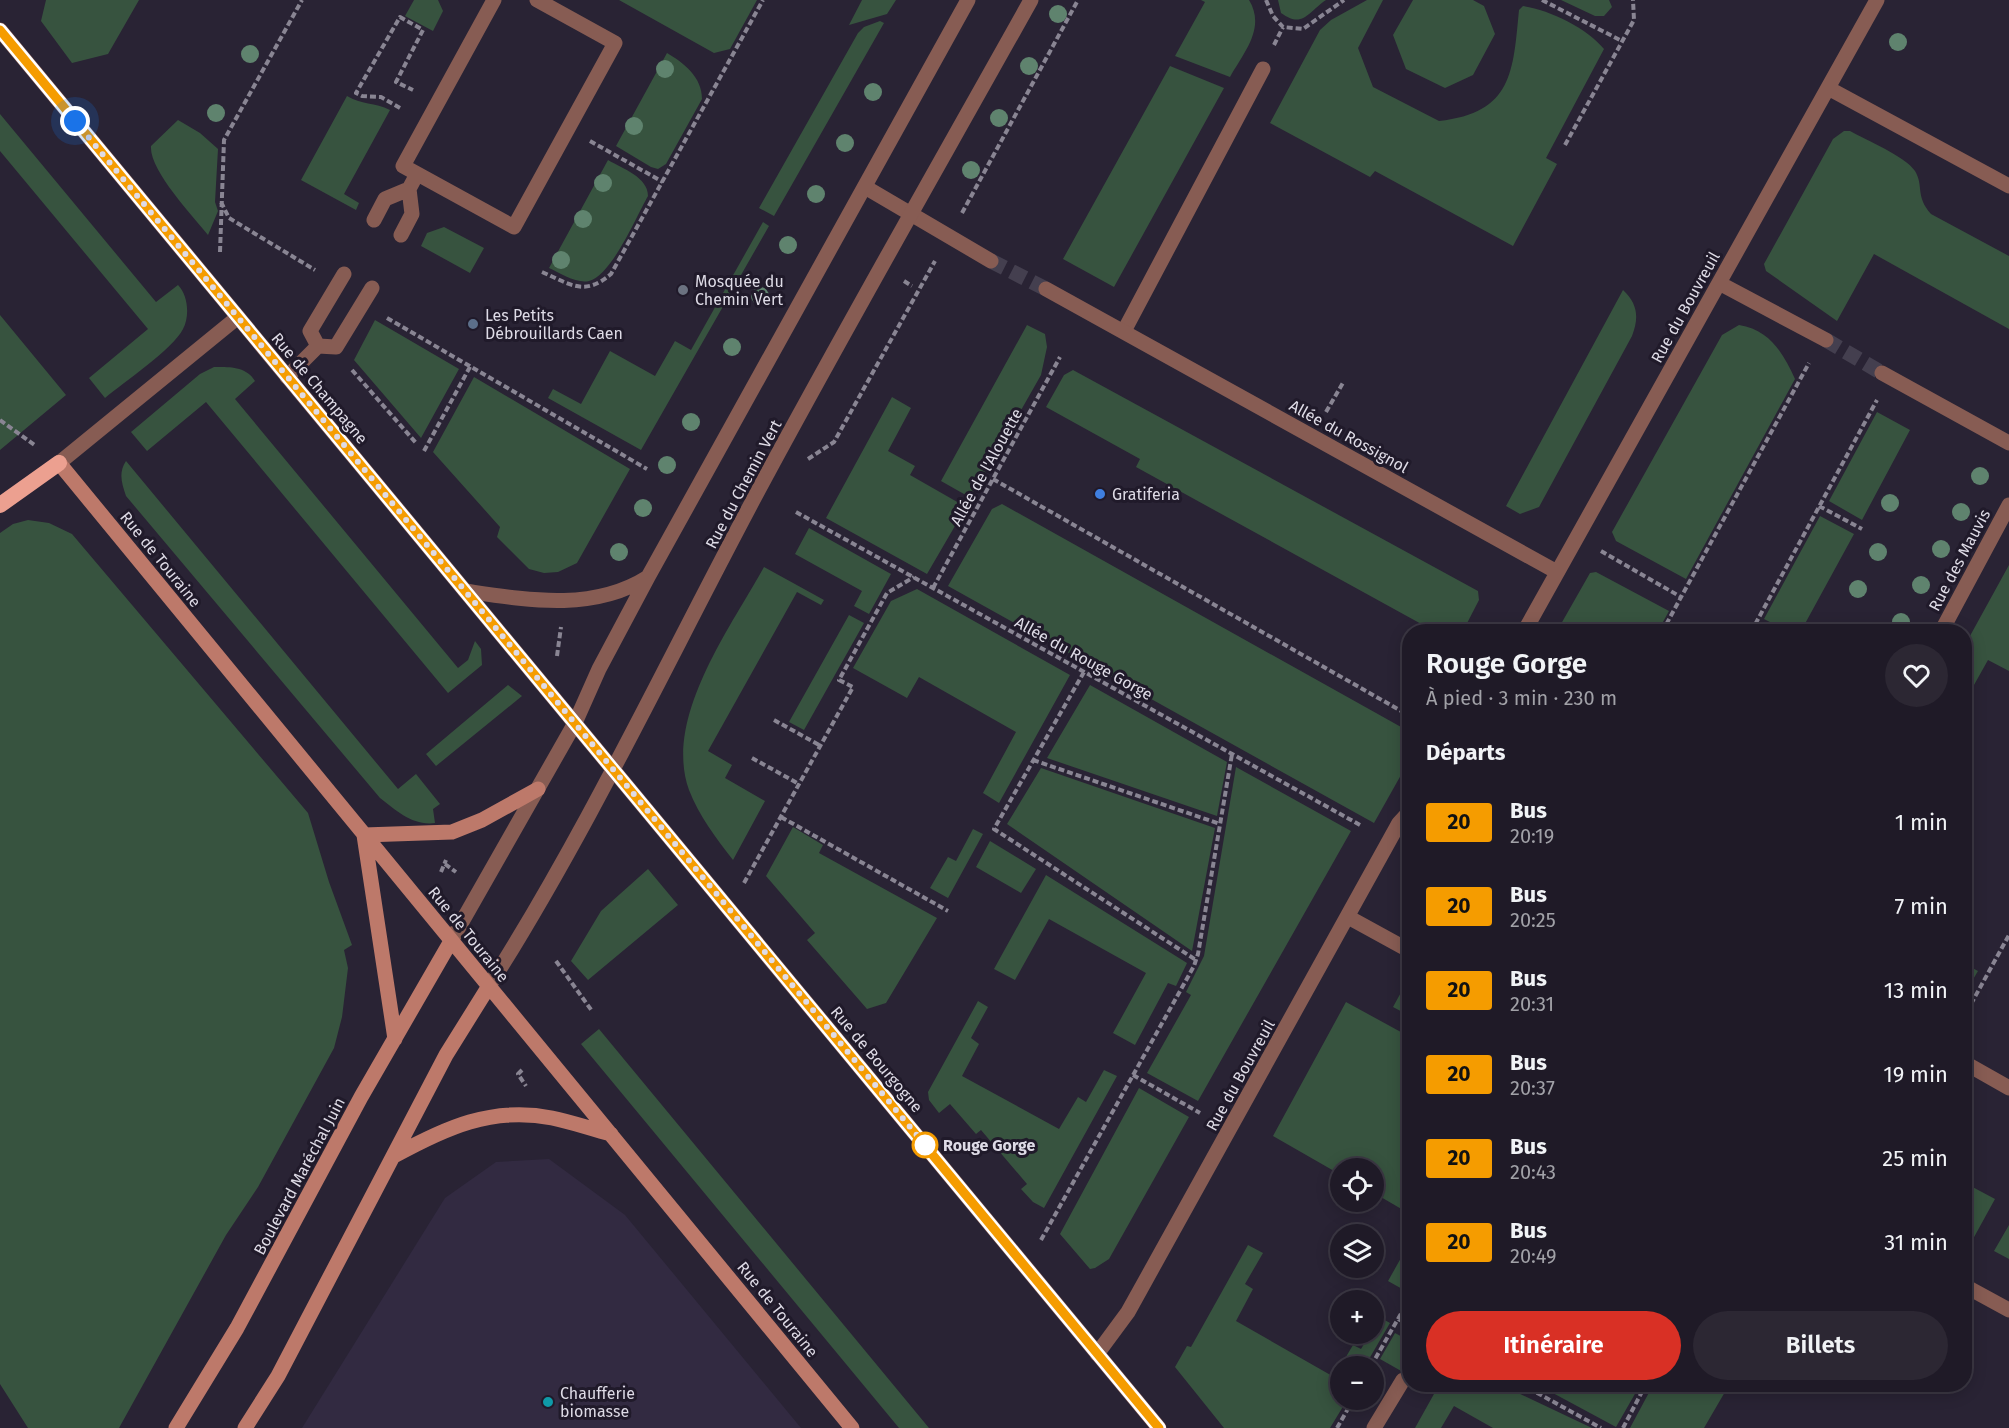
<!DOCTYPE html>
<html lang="fr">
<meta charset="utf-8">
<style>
:root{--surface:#1f1a27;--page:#2c2733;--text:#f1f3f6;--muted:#a1a1a7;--line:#3c3844;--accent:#d93025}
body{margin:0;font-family:"Fira Sans",sans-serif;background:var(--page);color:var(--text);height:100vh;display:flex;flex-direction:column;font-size:22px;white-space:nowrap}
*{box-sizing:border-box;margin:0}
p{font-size:20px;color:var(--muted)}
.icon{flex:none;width:33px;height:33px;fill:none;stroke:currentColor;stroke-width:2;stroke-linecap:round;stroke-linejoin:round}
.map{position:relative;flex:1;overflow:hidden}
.side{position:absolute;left:1402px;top:624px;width:570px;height:768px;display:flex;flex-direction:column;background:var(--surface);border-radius:24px;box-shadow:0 3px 15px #0003,0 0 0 2px var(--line)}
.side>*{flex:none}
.badge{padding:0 12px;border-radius:4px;font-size:21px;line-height:39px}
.controls{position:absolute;left:1330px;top:1158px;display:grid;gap:12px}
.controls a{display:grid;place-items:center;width:54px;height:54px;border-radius:50%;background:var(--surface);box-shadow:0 3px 15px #0003,0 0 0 2px var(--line);font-size:30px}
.you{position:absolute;width:30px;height:30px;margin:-15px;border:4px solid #fff;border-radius:50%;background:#1a73e8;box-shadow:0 0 0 9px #1a73e833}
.map>.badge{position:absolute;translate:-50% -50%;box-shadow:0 0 0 3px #fff}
h2{padding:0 24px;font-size:22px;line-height:54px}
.round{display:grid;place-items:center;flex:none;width:63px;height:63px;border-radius:32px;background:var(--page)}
.summary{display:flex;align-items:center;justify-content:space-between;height:102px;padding:0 24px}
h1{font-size:28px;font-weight:600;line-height:45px}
.button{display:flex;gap:12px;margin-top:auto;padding:12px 24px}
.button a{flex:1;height:69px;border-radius:36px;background:var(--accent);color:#fff;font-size:24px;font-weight:600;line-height:69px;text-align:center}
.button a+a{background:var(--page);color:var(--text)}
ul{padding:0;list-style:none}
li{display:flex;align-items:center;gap:18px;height:84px;padding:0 24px}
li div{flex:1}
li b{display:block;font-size:22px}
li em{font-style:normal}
li .badge{min-width:66px;font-weight:700;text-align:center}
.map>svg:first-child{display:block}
.built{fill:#322a41}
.green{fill:#37533f}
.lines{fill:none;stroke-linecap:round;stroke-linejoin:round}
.minor-tunnel{stroke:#443f4f;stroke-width:15;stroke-dasharray:15 8;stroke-linecap:butt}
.path{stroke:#898593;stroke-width:4;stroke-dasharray:6 3;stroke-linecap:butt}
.service{stroke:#875c53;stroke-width:15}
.minor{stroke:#875c53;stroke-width:15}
.tertiary{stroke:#875c53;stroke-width:15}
.secondary{stroke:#bd796a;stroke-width:15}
.trunk{stroke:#eca090;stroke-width:16}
.tree{fill:#5f836e}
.line-casing{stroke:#fff;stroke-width:14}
.line{stroke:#f59c00;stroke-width:9}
.walk{stroke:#dedbe6;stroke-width:6;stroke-dasharray:0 10.8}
.worship-dot{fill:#6b7280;stroke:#201a2a;stroke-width:2}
.service-dot{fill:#5c6f8a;stroke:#201a2a;stroke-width:2}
.shop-dot{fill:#3f7fe0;stroke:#201a2a;stroke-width:2}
.stop-dot{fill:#fff;stroke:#f59c00;stroke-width:3}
.culture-dot{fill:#0f9aa8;stroke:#201a2a;stroke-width:2}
.labels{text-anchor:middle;stroke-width:6;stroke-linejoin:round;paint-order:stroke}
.poi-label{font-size:16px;fill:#dedbe6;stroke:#201a2a;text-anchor:start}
.street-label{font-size:16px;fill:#dedbe6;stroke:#201a2a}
.stop-label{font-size:16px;font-weight:bold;fill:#dedbe6;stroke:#201a2a;text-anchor:start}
</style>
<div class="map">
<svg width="2009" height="1428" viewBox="0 0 2009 1428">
<rect width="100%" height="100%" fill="#292334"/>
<path class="built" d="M549,1159L625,1215L801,1428H302L445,1198L496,1162Z"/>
<path class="green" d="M46,0H139L108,54L72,63L41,21Z
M414,0H438L443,11L433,31L405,16Z
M619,0H757L730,49L714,53Z
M862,0H896L887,14L849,25Z
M1201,0H1249C1266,28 1244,52 1230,77L1175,56L1205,2Z
M1278,0H1326C1308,12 1303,29 1281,13Z
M1367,0H1383L1358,48L1373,87L1439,121C1513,113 1513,71 1519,10L1523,6C1550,10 1587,28 1604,49L1546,158L1557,164L1513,246L1375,171L1370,177L1270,123L1320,30L1331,20Z
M1413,0H1473L1484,6L1495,34L1473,75L1445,88L1406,69L1393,35Z
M1561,0H1609L1612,7L1604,16H1595Z
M880,21L884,23L774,216L759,208L858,33L864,27Z
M667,53C684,63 702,77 702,99L666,164L658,169L651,167L616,146Z
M1170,66L1224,88L1114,287L1063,259Z
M347,96C361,105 375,102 390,110L344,194L359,203L356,210L301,180Z
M0,114L156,302L178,285C188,295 190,316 183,329C173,349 124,382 105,398L89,378L148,329L0,151Z
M178,120L200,133L218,149L215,202L218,211L208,235C193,216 149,170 151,146Z
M1844,131H1850C1866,140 1905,156 1915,171C1924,186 1915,196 1931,214L2009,256V329L1874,254L1837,321L1766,271L1764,264L1833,139Z
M608,160C623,169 648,177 648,196C636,217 612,275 589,281C577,284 560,273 549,268Z
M763,222L769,226L641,450L548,398L553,389L581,404L610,351L655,376L675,341L691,350Z
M444,227L484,248L470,273L421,246L427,233Z
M1623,290C1638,304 1639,318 1632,336L1539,507L1520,514L1506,506Z
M0,315L66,395L0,450Z
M375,320L459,369L421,438L354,360Z
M1027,325L1045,334L1047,347L1041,375L971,498L941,481Z
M1739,325C1770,330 1783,353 1795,379L1686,579L1616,541L1612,532L1722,335Z
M214,367C229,367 246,366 255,381L235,399L458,668L468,660L475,641L481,649L482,665L448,693L206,402L147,451L131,432L200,374Z
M1073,370L1478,591L1479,600L1463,631H1434L1136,467L1140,459L1046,407L1064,375Z
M474,377L630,469L577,563L558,572L544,573L529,569L497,537L500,527L433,452Z
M892,397L911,408L888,451L915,466L910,475L966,507L927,574L826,518Z
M1877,412L1910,430L1862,520L1829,501Z
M126,461L398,789L416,774L440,804L433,809L435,823C413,826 397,811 380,798L126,496C122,484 118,473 126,461Z
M1002,504L1410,732V759L1374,823L948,586L992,509Z
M1820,516L1854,534L1801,631H1787L1764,619Z
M28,520L49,523L72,534L308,813L329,882L352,945L344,950L348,968L342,1017L334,1048L258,1187L226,1235L119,1428H28L0,1384V533L13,524Z
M809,528L891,574L869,614L854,606L862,591L795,554Z
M2009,565V671L1988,660L1965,701V645Z
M764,567L824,600L821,605L797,592L708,751L732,765L725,778L765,801L733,860C716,838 699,816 689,790C663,718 731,627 764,567Z
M1596,572L1669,611L1658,631H1557L1590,573Z
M917,589L1070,675L999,803L983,793L1016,732L919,677L907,698L853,668L891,601Z
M849,615L864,623L804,730L789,722Z
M508,685L522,696L436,766L426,754Z
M1090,685L1227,762L1217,816L1047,758Z
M1236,767L1351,831L1198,1101L1147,1073L1191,995L1186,992L1204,956Z
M1041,768L1215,828L1192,951L1007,824Z
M793,827L823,845L819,853L937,918L886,1003L867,1009L807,940L815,933L766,876Z
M973,829L983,834L948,898L930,888L948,857L956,861Z
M990,841L1036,869L1021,893L976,867Z
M648,869L678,905L588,980L571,961L601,911Z
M1046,875L1187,963L1176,986L1168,983L1135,1045L1113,1033L1146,973L1049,919L1015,980L994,969Z
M1965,964L1978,971L1965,993Z
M1410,976V1016L1393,1007Z
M978,1001L988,1007L971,1038L979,1044L962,1076L1059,1129L1078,1097L1086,1102L1104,1070L1117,1076L1044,1208L1033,1202L1021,1189L1027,1184L981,1130L976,1134L950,1104L939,1113L929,1100L928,1092Z
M1346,1002L1410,1037V1214L1374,1193V1168H1341V1175L1273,1136Z
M599,1029L929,1428H899L581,1044Z
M1139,1088L1189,1117L1109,1259L1095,1268L1090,1269L1060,1234Z
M1965,1183L1995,1199L1973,1239L1965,1235Z
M2009,1225V1259L1994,1251Z
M1410,1242V1280L1404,1290L1388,1281Z
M1248,1245L1263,1253L1245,1284L1253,1289L1236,1321L1334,1377L1353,1345L1361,1349L1370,1334H1374L1379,1317L1390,1323L1365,1366H1341V1400H1347L1330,1428H1224L1175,1367L1187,1346L1191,1347Z
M1395,1333L1410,1341V1376L1380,1359Z
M1439,1385H1501L1592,1428H1493L1454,1406L1441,1428H1415Z
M1538,1385H1640L1616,1427Z
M1653,1385V1384L1729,1385L1704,1428H1630Z"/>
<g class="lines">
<path class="minor-tunnel" d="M991,261L1046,289
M1826,340L1882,373"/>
<path class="path" d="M1266,0L1273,16L1283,27L1303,29L1344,0
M1542,0L1622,41
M1274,45L1283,27
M400,108L381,97L362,96L356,93L400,17L423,30L396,82L413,90
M590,141L663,182
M1565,145L1634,20L1633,0
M221,202L229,218L315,270
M962,213L1078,0
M220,252L224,140L302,0
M542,272C570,284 584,297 611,274L763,0
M904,281L912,286
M387,318L647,469
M352,370L416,443
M1326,412L1344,381
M0,420L36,446
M424,451L471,365
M808,459L834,442L935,261
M993,479L1410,716
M1819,506L1862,529
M796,512L1360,825
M1601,551L1681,597
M933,588L1060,357
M1662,632L1809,363
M1751,632L1877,400
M557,656L561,627
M1084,672L994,829L1196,960
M774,720L821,746
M752,758L799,784
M1033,760L1220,824
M781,817L948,911
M445,864L456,872
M441,872L446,860
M744,883L853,687L839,680L887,593L914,577
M556,961L592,1011
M1971,1004L2009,935
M522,1070L518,1074L526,1086
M1133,1075L1200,1113
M1041,1240L1194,966L1198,954L1232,754
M1398,1319L1410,1325
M1371,1366L1410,1298
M1521,1384L1601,1428
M1337,1428L1353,1400
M1623,1428L1646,1384"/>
<path class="service" d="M494,0L403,166L514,227L615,43L537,0
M374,220L385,199L409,189
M401,235L412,214L409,189L417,174
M1124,331L1263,69
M318,346L336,347L372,288
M318,346L310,331L344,274
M287,377L318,346
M59,463L238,317
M1374,1428L1403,1380"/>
<path class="minor" d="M0,30L1159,1428
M1828,88L2009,186
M865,187L991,261
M1719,283L1826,340
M1046,289L1557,572
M1882,373L2009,443
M1524,632L1877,0
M1941,632L2009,505
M1348,917L1410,951
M1965,1063L2009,1088
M1965,1286L2009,1310
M1097,1354L1128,1312L1399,823L1410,811"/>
<path class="tertiary" d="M465,591C527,600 593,612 648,577
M451,941L575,723L599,669L648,577L968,0
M489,986C590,827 670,655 759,489C847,325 940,163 1031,0"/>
<path class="secondary" d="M59,463L852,1428
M364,835L395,1039
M364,835L452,832L482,820L538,789
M394,1156C445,1128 492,1106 552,1118C572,1122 591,1129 611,1134
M176,1428L237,1328L361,1097L451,941
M245,1428L278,1376L446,1055L489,986"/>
<path class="trunk" d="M0,505L59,463"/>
</g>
<g class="tree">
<circle cx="1058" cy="14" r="9"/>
<circle cx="1898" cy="42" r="9"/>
<circle cx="250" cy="54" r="9"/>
<circle cx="1029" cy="66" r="9"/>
<circle cx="665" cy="69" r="9"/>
<circle cx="873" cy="92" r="9"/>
<circle cx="216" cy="113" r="9"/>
<circle cx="999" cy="118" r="9"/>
<circle cx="634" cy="126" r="9"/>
<circle cx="845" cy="143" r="9"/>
<circle cx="971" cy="170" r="9"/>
<circle cx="603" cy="183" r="9"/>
<circle cx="816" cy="194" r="9"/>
<circle cx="583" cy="219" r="9"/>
<circle cx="788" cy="245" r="9"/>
<circle cx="561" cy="260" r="9"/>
<circle cx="760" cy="296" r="9"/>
<circle cx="732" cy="347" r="9"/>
<circle cx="691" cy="422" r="9"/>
<circle cx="667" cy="465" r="9"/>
<circle cx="1980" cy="476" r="9"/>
<circle cx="1890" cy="503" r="9"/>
<circle cx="643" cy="508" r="9"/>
<circle cx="1961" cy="512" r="9"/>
<circle cx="1941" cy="549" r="9"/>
<circle cx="619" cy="552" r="9"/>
<circle cx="1878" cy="552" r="9"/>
<circle cx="1921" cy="585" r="9"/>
<circle cx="1858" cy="589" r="9"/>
<circle cx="1901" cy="622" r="9"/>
</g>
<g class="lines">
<g class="line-casing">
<path id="line" d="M0,30L1159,1428"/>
</g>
<use href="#line" class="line"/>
<path class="walk" d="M75,121L925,1145"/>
</g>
<circle class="worship-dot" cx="683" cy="290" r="6"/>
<circle class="service-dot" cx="473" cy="324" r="6"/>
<circle class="shop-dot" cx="1100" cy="494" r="6"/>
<circle class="stop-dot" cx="925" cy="1145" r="12"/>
<circle class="culture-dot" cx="548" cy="1402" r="6"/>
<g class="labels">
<g class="poi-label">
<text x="695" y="287">Mosquée du<tspan x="695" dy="18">Chemin Vert</tspan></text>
<text x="485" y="321">Les Petits<tspan x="485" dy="18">Débrouillards Caen</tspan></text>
<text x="1112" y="500">Gratiferia</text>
<text x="560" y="1399">Chaufferie<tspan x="560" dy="18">biomasse</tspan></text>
</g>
<g class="street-label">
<text transform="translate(1685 307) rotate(-61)" y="6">Rue du Bouvreuil</text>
<text transform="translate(320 388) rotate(50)" y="6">Rue de Champagne</text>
<text transform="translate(1349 436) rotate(29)" y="6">Allée du Rossignol</text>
<text transform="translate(986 467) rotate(-61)" y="6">Allée de l'Alouette</text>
<text transform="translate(743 484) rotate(-62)" y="6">Rue du Chemin Vert</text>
<text transform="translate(161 559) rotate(51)" y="6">Rue de Touraine</text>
<text transform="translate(1959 560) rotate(-62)" y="6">Rue des Mauvis</text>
<text transform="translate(1084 658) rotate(29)" y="6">Allée du Rouge Gorge</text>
<text transform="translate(469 934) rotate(51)" y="6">Rue de Touraine</text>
<text transform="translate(877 1059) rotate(50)" y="6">Rue de Bourgogne</text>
<text transform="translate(1240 1075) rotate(-61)" y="6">Rue du Bouvreuil</text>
<text transform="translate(299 1176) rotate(-62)" y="6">Boulevard Maréchal Juin</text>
<text transform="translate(778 1309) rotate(51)" y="6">Rue de Touraine</text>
</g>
<g class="stop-label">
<text x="943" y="1151">Rouge Gorge</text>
</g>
</g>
</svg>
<div class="controls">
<a><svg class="icon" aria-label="locate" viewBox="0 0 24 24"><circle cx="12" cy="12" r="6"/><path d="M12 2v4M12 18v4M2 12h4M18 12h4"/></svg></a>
<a><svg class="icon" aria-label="layers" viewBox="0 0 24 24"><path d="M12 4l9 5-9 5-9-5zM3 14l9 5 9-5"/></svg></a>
<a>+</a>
<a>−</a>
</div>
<div class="you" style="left:75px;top:121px"></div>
<section class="side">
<div class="summary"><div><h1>Rouge Gorge</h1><p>À pied · 3 min · 230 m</p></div><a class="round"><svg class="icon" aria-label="heart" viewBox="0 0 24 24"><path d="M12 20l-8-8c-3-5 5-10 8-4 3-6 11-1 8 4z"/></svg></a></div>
<h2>Départs</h2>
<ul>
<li><span class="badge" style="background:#f59c00;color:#111">20</span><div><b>Bus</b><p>20:19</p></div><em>1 min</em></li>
<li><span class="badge" style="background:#f59c00;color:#111">20</span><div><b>Bus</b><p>20:25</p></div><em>7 min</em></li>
<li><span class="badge" style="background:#f59c00;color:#111">20</span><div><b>Bus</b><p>20:31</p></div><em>13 min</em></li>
<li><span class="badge" style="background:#f59c00;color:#111">20</span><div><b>Bus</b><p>20:37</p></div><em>19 min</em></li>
<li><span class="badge" style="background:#f59c00;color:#111">20</span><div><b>Bus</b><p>20:43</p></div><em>25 min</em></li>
<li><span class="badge" style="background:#f59c00;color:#111">20</span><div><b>Bus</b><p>20:49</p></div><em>31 min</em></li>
</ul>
<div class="button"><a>Itinéraire</a><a>Billets</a></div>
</section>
</div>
